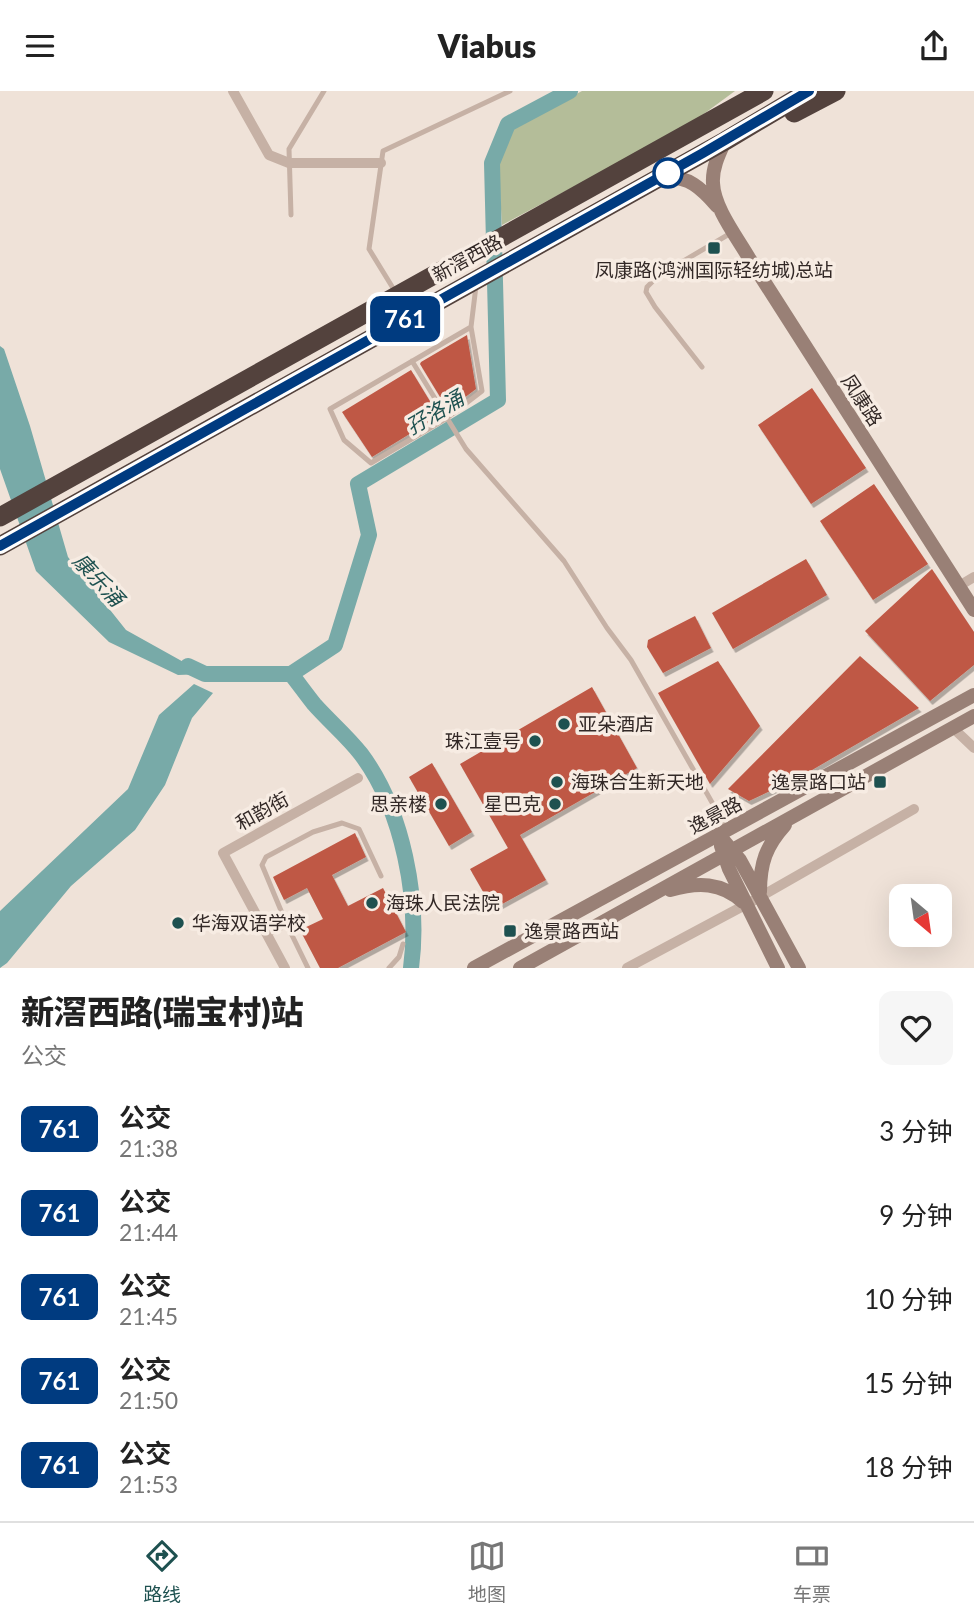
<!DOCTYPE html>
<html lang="zh">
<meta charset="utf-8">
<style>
:root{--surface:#fff;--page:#f6f6f6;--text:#222;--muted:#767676;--line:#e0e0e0;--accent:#1e5150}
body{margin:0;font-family:Lato,"Noto Sans SC",sans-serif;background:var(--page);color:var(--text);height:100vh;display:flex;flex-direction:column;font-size:26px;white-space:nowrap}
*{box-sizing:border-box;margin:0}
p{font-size:23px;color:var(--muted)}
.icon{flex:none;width:38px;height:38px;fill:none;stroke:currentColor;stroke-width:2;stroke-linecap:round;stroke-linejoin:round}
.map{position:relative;height:877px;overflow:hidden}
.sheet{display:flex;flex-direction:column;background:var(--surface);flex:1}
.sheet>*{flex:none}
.badge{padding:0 14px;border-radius:10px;font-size:24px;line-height:46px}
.needle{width:46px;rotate:151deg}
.tools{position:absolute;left:889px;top:793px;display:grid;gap:14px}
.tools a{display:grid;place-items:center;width:63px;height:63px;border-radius:14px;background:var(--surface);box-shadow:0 7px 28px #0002;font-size:35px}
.map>.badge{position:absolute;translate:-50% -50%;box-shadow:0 0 0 4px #fff}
.round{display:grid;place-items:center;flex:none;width:74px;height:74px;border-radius:14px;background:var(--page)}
.headline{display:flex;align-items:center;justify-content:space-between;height:119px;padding:0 21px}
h1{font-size:33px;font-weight:800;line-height:52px}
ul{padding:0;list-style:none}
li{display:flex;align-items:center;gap:21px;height:84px;padding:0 21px}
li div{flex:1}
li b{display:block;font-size:26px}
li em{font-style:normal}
li .badge{min-width:77px;font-weight:700;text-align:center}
header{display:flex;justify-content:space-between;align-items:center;height:91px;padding:0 21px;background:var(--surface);font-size:32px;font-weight:800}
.menu{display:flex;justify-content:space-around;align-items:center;height:98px;border-top:2px solid var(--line);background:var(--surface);font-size:19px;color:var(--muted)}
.menu a{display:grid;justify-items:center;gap:4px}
.menu .selected{color:var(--accent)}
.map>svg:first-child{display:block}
.green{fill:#b4bd99}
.water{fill:#78aaa8}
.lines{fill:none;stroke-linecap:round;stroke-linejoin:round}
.river{stroke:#78aaa8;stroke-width:16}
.building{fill:#bf5845;filter:url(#shadow)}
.lane{stroke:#c6b1a5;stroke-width:5}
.street{stroke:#c6b1a5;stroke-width:10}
.secondary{stroke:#998076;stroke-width:14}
.highway{stroke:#53423d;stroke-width:19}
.line-casing{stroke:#fff;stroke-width:16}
.line{stroke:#003b80;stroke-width:10}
.stop-dot{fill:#fff;stroke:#003b80;stroke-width:3.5}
.poi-dot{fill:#1e5150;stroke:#f7ece3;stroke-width:2.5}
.labels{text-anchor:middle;stroke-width:7;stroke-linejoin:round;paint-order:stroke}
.street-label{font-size:19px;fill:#322826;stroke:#f7ece3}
.poi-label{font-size:19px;fill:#322826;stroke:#f7ece3;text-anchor:start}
.water-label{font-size:21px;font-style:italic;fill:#1e5150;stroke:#f7ece3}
</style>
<header><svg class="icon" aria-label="menu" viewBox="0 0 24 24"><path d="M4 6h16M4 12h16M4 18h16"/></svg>Viabus<svg class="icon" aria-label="share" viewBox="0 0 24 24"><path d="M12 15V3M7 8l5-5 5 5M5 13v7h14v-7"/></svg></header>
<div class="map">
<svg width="974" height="877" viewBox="0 0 974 877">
<defs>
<filter id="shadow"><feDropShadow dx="2.5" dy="4" stdDeviation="0" flood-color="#0004"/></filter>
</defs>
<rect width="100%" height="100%" fill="#efe2d8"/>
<path class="green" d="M582,0H735L686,36L502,134L498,72L515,36Z"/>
<path class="water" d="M0,255L4,258L30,335L68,466L126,539L205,583L178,584L109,551L36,480L0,378Z
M194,593L213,602L192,627L165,694L135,739L71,795L7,872L0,877V820L128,698L159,624Z"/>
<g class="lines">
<path class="river" d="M188,575L205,583H291L335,554L369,444L358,393L498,309L492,72L508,33L570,0
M291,583C299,593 306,603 314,613C329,630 347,645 361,663C403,719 420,809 411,877"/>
</g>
<path class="building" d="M467,244L476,298L448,319L420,273L421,271Z
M411,279L439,325L372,366L342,321Z
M812,297L866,377L811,413L758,334Z
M874,393L928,473L873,509L820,430Z
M806,468L827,504L733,558L712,522Z
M932,478L974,541V574L930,610L865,540Z
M695,525L711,557L663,582L647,556L648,549Z
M860,565L919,617L800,686L749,710L728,698Z
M718,570L760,635L710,693L658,602Z
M592,596L637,677L520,744L546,789L493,818L470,778L508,757L460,673Z
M432,672L472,741L449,755L409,686Z
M355,742L366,766L332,784L348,815L383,797L406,841L338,877H320L300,839L323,828L307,797L284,809L273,786Z"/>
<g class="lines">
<path class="lane" d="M291,124L289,58L324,0
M396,202L369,158L383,60L510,0
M471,236L482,300L447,327L371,372L344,349L330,318L471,236L476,195
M412,270L466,358L564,470L607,537L631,569L726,736
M702,276L655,216L646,201L647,196L658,185L731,142
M287,834L308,877
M267,844L287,834L262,774L266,766L313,741L342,732L359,738L381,785
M389,877L399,866L403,853"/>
<path class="street" d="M233,0L269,64L289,72H381
M959,495L974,486
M953,637L974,657
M285,877L223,762L358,687
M627,877L760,806L914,718"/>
<path class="secondary" d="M725,50C719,63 712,77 713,92C714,117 737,146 749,167L974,519
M663,87C688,84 701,97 717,115
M719,744L740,769L799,877
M721,755L729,778L778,877
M670,799C698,791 721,791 743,811
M760,801C760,772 766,755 785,734
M474,877L974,604
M520,877L974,625"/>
<path class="highway" d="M794,22L836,0
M0,426L764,0
M0,455L725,50L809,0"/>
</g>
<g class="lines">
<g class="line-casing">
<path id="line" d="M0,455L703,62L809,0"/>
</g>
<use href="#line" class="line"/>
</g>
<circle class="stop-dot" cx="668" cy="82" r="14"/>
<g class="poi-dot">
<rect x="707" y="150" width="14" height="14" rx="3.5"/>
<circle cx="564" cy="633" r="7"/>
<circle cx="535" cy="650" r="7"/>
<circle cx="557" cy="691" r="7"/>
<rect x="873" y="684" width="14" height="14" rx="3.5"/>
<circle cx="441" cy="713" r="7"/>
<circle cx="555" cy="713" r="7"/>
<circle cx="372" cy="812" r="7"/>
<circle cx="178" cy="832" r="7"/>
<rect x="503" y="833" width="14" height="14" rx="3.5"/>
</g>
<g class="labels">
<g class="street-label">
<text transform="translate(467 167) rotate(-29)" y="7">新滘西路</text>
<text transform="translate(862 309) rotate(57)" y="7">凤康路</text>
<text transform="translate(262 720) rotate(-29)" y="7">和韵街</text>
<text transform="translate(715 724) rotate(-28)" y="7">逸景路</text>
</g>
<g class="poi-label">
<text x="714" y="186" text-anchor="middle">凤康路(鸿洲国际轻纺城)总站</text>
<text x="578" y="640">亚朵酒店</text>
<text x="521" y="657" text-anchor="end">珠江壹号</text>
<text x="571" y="698">海珠合生新天地</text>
<text x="866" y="698" text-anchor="end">逸景路口站</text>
<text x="427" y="720" text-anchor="end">思亲楼</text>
<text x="541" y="720" text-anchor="end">星巴克</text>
<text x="386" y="819">海珠人民法院</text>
<text x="192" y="839">华海双语学校</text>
<text x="524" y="847">逸景路西站</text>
</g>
<g class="water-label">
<text transform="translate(435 322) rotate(-31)" y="7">孖洛涌</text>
<text transform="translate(98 489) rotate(47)" y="7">康乐涌</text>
</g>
</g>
</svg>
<div class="tools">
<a><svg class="needle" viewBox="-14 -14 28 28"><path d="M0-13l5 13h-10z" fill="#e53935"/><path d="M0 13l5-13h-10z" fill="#767676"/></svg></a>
</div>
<b class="badge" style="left:405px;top:228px;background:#003b80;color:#fff">761</b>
</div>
<section class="sheet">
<div class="headline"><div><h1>新滘西路(瑞宝村)站</h1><p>公交</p></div><a class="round"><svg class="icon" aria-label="heart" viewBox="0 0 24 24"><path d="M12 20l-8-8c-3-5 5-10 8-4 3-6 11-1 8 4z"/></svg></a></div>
<ul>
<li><span class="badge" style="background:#003b80;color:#fff">761</span><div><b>公交</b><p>21:38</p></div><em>3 分钟</em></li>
<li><span class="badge" style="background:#003b80;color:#fff">761</span><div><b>公交</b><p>21:44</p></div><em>9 分钟</em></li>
<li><span class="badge" style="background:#003b80;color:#fff">761</span><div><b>公交</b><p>21:45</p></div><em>10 分钟</em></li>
<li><span class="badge" style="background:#003b80;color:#fff">761</span><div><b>公交</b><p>21:50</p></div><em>15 分钟</em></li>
<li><span class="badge" style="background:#003b80;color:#fff">761</span><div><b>公交</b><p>21:53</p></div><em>18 分钟</em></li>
</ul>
</section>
<nav class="menu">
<a class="selected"><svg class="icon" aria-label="directions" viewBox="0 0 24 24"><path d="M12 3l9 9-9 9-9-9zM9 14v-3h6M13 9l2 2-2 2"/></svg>路线</a>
<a><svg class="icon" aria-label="map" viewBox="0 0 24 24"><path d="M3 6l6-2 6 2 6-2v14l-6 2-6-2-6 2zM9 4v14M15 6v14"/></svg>地图</a>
<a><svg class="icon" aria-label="tickets" viewBox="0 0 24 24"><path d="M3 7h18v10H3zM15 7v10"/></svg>车票</a>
</nav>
